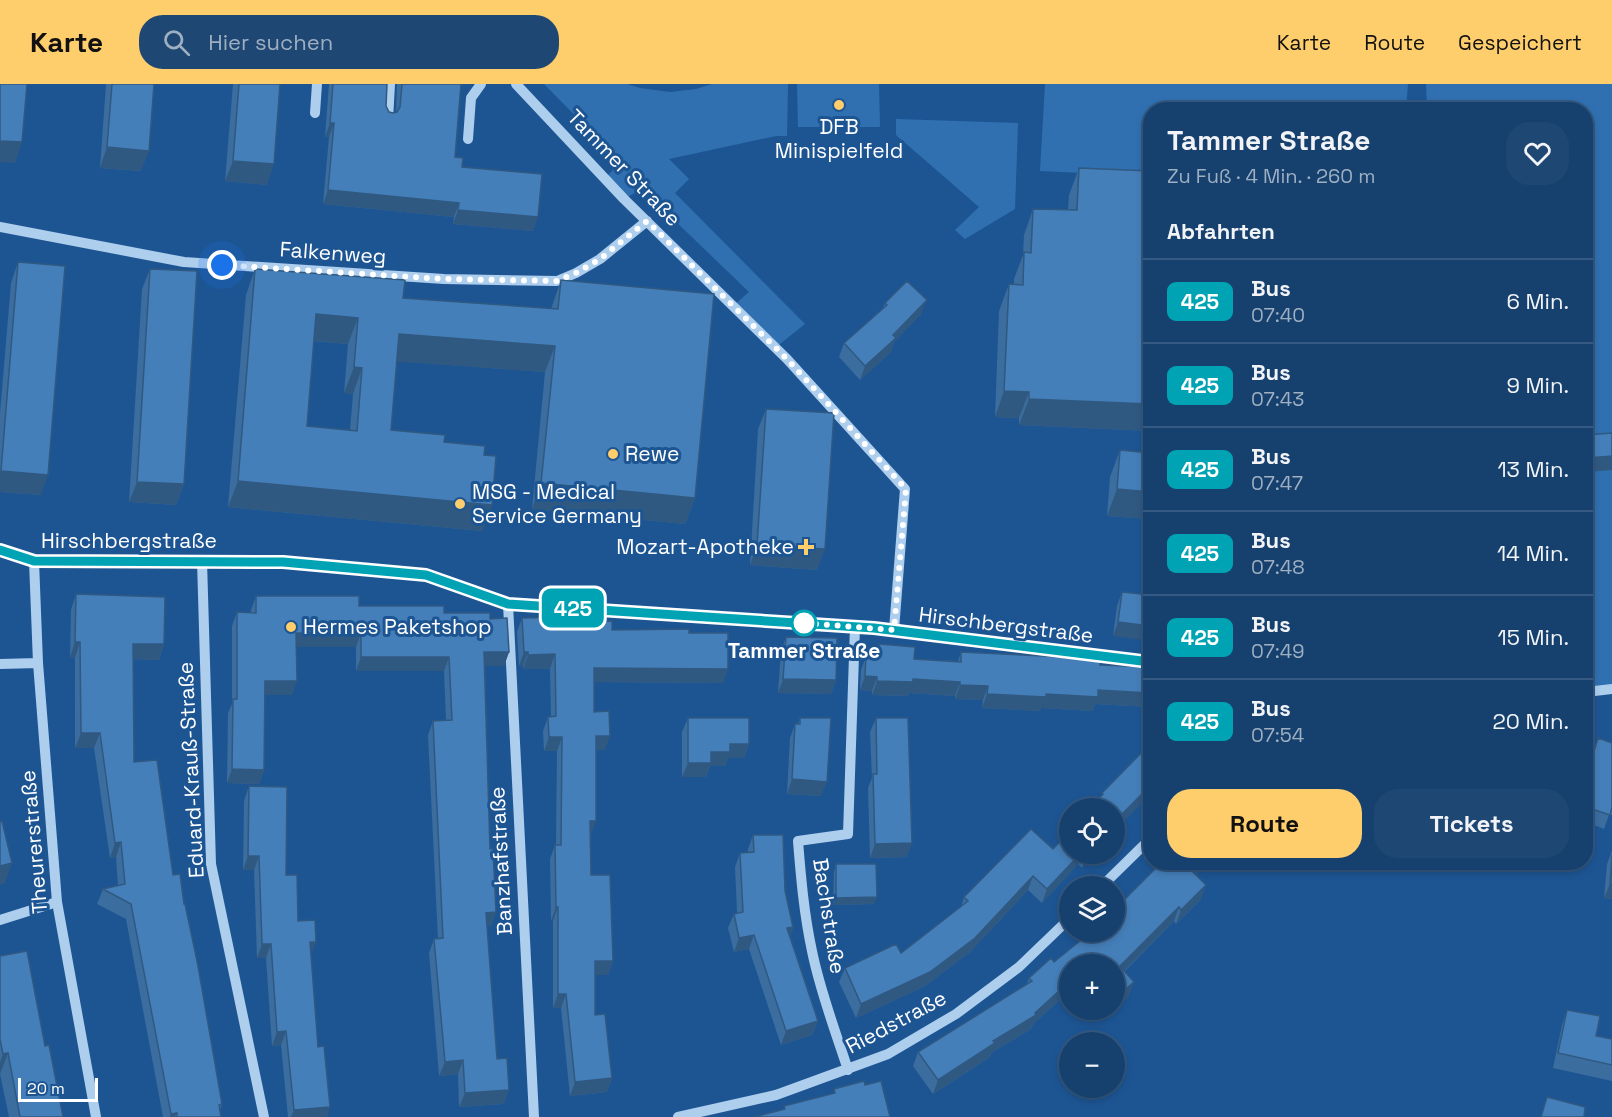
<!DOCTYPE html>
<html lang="de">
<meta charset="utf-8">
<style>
:root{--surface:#16406e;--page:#1f4773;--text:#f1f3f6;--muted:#9eafc2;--line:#355981;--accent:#fecd6c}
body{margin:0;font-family:"Space Grotesk",sans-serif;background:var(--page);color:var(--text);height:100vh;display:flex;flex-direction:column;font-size:22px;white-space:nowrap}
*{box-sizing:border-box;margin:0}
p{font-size:20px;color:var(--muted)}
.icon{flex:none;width:33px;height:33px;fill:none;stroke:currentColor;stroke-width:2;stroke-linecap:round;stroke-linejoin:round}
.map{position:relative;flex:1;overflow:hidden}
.side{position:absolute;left:1143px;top:18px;width:450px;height:768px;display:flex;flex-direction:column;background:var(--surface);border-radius:24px;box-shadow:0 3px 9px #0003,0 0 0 2px var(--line)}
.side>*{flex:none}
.badge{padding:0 12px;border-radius:9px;font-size:21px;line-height:39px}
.fabs{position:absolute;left:1059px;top:714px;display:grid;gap:12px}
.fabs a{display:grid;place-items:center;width:66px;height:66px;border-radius:50%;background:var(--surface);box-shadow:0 3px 9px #0003,0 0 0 2px var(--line);font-size:30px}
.scale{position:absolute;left:18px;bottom:15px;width:80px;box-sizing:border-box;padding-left:6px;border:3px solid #fff;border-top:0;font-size:16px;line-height:21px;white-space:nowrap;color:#fff;-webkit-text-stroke:4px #1d5593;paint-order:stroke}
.you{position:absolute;width:30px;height:30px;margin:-15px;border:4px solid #fff;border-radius:50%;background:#1a73e8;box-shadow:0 0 0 9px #1a73e833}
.map>.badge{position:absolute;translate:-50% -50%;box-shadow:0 0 0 3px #fff}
h2{padding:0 24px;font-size:22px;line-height:54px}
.round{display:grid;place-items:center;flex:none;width:63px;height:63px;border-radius:24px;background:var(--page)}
.summary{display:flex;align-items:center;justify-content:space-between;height:102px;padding:0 24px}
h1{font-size:28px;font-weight:800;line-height:45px}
.cta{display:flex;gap:12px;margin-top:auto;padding:12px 24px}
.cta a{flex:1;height:69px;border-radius:24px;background:var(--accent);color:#111;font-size:24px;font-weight:800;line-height:69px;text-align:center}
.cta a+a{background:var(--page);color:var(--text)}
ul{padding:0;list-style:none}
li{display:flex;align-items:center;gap:18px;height:84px;padding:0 24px;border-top:2px solid var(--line)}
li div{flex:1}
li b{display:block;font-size:22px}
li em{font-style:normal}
li .badge{min-width:66px;font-weight:700;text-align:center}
header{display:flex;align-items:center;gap:36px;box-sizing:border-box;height:84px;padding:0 30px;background:var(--accent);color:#111}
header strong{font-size:28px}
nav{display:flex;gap:33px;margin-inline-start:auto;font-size:21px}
.search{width:420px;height:54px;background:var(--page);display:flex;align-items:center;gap:15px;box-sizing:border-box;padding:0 21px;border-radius:24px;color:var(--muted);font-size:22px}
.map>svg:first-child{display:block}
.green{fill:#3070b1}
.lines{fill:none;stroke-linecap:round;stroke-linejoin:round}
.minor{stroke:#aeceee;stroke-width:10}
.wall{fill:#3b6d9f;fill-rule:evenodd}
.shaded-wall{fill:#305982}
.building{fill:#457fb9;stroke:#305982;stroke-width:1.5;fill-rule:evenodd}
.line-casing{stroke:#fff;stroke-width:14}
.line{stroke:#00a3b4;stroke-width:9}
.walk{stroke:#fff;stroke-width:6;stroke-dasharray:0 10.8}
.poi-dot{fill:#fecd6c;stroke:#1d5593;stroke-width:2}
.stop-dot{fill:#fff;stroke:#00a3b4;stroke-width:3}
.labels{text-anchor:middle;stroke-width:6;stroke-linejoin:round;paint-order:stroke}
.poi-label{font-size:21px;fill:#fff;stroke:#1d5593;text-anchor:start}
.street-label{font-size:21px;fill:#fff;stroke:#1d5593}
.stop-label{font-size:21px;font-weight:bold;fill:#fff;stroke:#1d5593}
</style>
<header>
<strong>Karte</strong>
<div class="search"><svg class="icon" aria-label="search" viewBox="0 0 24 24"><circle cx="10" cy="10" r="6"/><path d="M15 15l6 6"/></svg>Hier suchen</div>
<nav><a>Karte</a><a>Route</a><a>Gespeichert</a></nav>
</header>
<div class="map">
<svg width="1612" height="1033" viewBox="0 0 1612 1033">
<rect width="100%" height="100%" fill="#1d5593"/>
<path class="green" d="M544,0H627L640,4L670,8L696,5L712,0H788L787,52H776L669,75L689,95L675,109L805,240L775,264L732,223L749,208L642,105L624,115L605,94L621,78Z
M797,0H879L880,43H798Z
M1045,0H1408L1406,25L1150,26V92L1040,87Z
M1426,0H1612V605L1586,608V26L1427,25Z
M896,35L1018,39L1015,125L965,155L955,146L979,123L896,51Z"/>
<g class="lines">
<path class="minor" d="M516,0L624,115L787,275L905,405L894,546
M315,29L317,0
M388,36L390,0
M468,55L471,14L481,0
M0,143L184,178L444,195L557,197L576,189L600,175L647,137
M0,466L34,477L283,478L426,491L508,520L894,546L1150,578
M34,477L38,579L57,818L96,1033
M202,477L211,780L264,1033
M508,520L534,1033
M0,580L38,579
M1586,608L1612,605
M1102,802L1150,755
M0,836L57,818
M848,986C835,946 820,907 812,867C804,830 801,794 798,757L848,750L855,542
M678,1033L776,1011L888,970L956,930L1019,883L1070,834"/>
</g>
<path class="wall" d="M106,0H154L141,87L100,84Z
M233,0H280L267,101L225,97Z
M329,0H387L386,22L389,28L393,29H396L397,0H461L455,73L462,83L533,147L453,140L454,133L323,120L329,53H325Z
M1079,84L1150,87V347L1019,341V334L995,333L999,227L1009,200L1014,201V195L1023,171L1024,151L1033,125L1068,126L1069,111Z
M18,178L41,411L0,408V329L11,199Z
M150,185L184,400L176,421L129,418L142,205Z
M255,185L403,214L551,225L561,196L695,414L685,440L532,425L545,288L397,277L391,346L444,358L484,371L492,421L482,447L228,423L246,211ZM314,257L348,260L344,309L353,310L350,346L307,342Z
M885,219L921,230L894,258L891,268L860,296L839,273L844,259L883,224Z
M766,325L817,486L750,481L758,345Z
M1586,351L1612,386L1586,388Z
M1120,366L1150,369V435L1107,432L1110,393Z
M1122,508L1150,511L1113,552L1117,522Z
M76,510L164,560L159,576L133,575L134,678L184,820L222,1020L220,1027L221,1033H163L126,835L97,820L103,805L118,802L116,773L110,774L94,664H75V574L70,573L71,526Z
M256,512L359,522L444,529L490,535L509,568L504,582H485L490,765L496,828L491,842H487L497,975L504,1020L459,1023L458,990L439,992L429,869L434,855H438L428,651L433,637L446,636L444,587H356V563H296L292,611H265L264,686L259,700L227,699L228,629L232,620V542L237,528L251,529V526Z
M522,534L569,538L612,546L689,549L723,599L594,598V628L605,666H596L591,751V791L613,877L608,891H595V931L612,994L607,1008L570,1012L561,924H553V837H551L550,775L555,761H556L557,667H544L543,647L548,633H551L550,585H523V582H519L517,548Z
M786,553L836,596L831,610L778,609L781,567Z
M879,560L914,575L958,577L961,568L1063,573L1064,570L1100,581L1150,583V623L1095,620L1093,627L1041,624L1040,627L982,624L983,616L955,615V612L909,609L908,612L872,611V607L860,606L861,586L866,572L875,573Z
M688,634L749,660L744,674H728L725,682H710L706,693H682V648Z
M800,634L821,712L787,710L790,654L795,640H798Z
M876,634L907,773L870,774L868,704L872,694L870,648Z
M1612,659V731H1609L1604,745L1586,738V691Z
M249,702L286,791L298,837L311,871L318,963L327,1033H288L281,961L272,962L266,874H257L254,786H243L244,717Z
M753,751L785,807L793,843L790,852L818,937L812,951L781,961L749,865L734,868L728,844L734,830L737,829L735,783L740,769L748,768V765Z
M1053,765L1070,770H1094L1082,784L1078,780L1042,819L1028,806L970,868L925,902L856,934L839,898L845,884L901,869L961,823L964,813Z
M1612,767V815L1604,814L1607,780Z
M1162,778H1208L1196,791L1201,815L1176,840L1174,837L1125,887L1129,912L1114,925V880H1070V907L1033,940L1031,945L991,969L990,973L933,1010L913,982L918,968L1027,900L1029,894L1054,878L1114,848Z
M836,780L874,820L833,821L834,788Z
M0,872L45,962L63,1033H9L0,990Z
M1567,926L1596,952L1612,955V997L1553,984L1562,941Z"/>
<path class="shaded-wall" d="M330,39H334L329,53H325Z
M0,57L22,58L15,79L0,78Z
M107,63L149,67L141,87L100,84Z
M233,77L274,80L267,101L225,97Z
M328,106L459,119L454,133L323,120Z
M458,126L538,133L533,147L453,140Z
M927,216L921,230L894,258L891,268L860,296L865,282Z
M316,230L358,234L348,260L307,256Z
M399,250L555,262L545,288L389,277Z
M354,283L362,284L353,310L344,309Z
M1004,307L1029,308L1019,334L995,333Z
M1029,315L1150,320V347L1019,341Z
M1612,372V386L1586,388V380L1588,374Z
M1,387L48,391L41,411L0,408V389Z
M238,397L492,421L482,447L228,423Z
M137,398L184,400L176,421L129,418Z
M541,399L695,414L685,440L532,425Z
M1117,405L1150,408V435L1107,432Z
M757,461L825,465L817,486L750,481Z
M1118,538L1150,542V557L1113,552Z
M296,549H361L356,563H291Z
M75,558H80L75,574L70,573Z
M133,560H164L159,576L127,575Z
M484,568H509L504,582H479Z
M524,568H528L523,582H519Z
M555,570L550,585H523L528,571Z
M361,573H449L444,587H356Z
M594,584L728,585L723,599L589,598Z
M865,592L877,593L872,607L860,606Z
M783,595L836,596L831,610L778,609Z
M913,595L960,598L955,612L909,609L908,612L872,611L877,597Z
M265,597H297L292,611H260Z
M960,601L988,602L983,616L955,615Z
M1098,606L1150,609V623L1095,620L1093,627L1041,624L1040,627L982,624L987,610H1046Z
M81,649H100L94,664H75Z
M596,652H610L605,666H590Z
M549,653H562L557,667H544Z
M730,660H749L744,674H728L725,682H710L706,693H682L688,679Z
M232,685L264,686L259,700L227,699Z
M792,695L827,698L821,712L787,710Z
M1150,702V711L1114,747V738Z
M590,737H596L591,751Z
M121,758L116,773L110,774L115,759Z
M912,759L907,773L870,774L875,760Z
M1080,770H1082L1078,780L1042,819L1047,805Z
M1087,770H1094L1082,784Z
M248,772H259L254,786H243Z
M1200,778H1208L1187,801L1192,787Z
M12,779L5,799L0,801V782Z
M1033,792L1028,806L970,868L925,902L856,934L861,920Z
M1610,800H1612V815L1604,814Z
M1206,801L1201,815L1176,840L1181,826Z
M877,813L874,820L833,821L836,814Z
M556,823H558L553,837H551Z
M1179,823L1174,837L1115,896L1120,882Z
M496,828L491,842L481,843L486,829Z
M793,843L788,857L787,844Z
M754,851L749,865L734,868L739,854Z
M310,858H316L311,872Z
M262,860H271L266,874H257Z
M595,877H613L608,891H590Z
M1070,897V907L1033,940L1031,945L991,969L990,973L933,1010L938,996L1035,929Z
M1134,898L1129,912L1114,925V922L1118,912Z
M558,910H566L561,924H553Z
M818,937L812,951L781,961L786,947Z
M286,947L281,961L272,962L277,948Z
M8,969L0,990V978L3,970Z
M463,976L458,990L439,992L445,978Z
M612,994L607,1008L570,1012L575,998Z
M509,1006L504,1020L459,1023L465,1009Z
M330,1023L327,1033H291L294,1026Z
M177,1029L175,1033H170L171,1030Z"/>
<path class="building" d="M0,0H27L22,58L0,57Z
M112,0H154L149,67L107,63Z
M239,0H280L274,80L233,77Z
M333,0H387L386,22L389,28L393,29L397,28L400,23L402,0H461L455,73L463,74L462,83L542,90L538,133L458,126L459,119L328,106L334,39H330Z
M1079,84L1150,87V320L1029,315V308L1004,307L1009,200L1023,201L1024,168L1031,169L1033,125L1077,126Z
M18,178L65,182L48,391L1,387Z
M150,185L197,187L184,400L137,398Z
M255,185L405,196L403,214L558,225L561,196L714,210L695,414L541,399L555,262L399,250L391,346L445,351L444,358L485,362L484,371L496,372L492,421L238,397ZM316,230L358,234L354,283L362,284L357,347L307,342Z
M907,197L927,216L893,251L896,254L865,282L844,259L887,221L885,219Z
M766,325L834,329L825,465L757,461Z
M1612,349V372L1588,374L1586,351Z
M1120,366L1150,369V408L1117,405Z
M1122,508L1150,511V542L1118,538Z
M76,510L165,513L164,560H133L134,678L157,676L173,791L180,790L184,820H185L198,882L222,1020L219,1021L221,1033H177V1029L171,1030L131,820L103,805L125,800L121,758L115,759L100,649H81L80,558H75Z
M256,512H359V522H444V529H490V535L507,534L509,568H484L490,765H493L496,828L486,829L497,975L507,974L509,1006L465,1009L463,976L445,978L434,855L443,854L433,637L452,636L449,573H361V549H296L297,597H265L264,686L232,685L233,615H237V528L256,529Z
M569,533V538L612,537V546L689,545V549H728V585L594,584V628L609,627L610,652H596V737H590L591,791H610L613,877H595V931L605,930L612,994L575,998L566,910H558V823H556L555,761H561L562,653H549L548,633L556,632L555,570L528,571V568H524L522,534Z
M786,553L837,554L836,596L783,595Z
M879,560L915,563L914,575L961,578V568L1064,573V570L1100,572V581L1150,583V609L1098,606V613L1046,610V613L987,610L988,602L960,601V598L913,595V598L877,597V593L865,592L866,572L879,573Z
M688,634H749V660H730V668H711V679H688Z
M800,634H831L827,698L792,695L795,640H800Z
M876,634H908L912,759L875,760L873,690H877Z
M1598,654L1612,659V723L1610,731L1586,723V693Z
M1150,660V702L1114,738V724H1090L1103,710L1102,709Z
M249,702L287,703L286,791H297L298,837L315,836L316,858H310L318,963L324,962L330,1023L294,1026L286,947L277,948L271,860H262L259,772H248Z
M2,737L12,779L0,782V738Z
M1031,745L1053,765L1070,747V770H1080L1047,805L1033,792L975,854L930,888L861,920L845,884L896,860L901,869L968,817L964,813Z
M753,751H783L785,807L793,843L787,844L818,937L786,947L754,851L739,854L734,830L743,828L740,769L754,768Z
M1612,771V800H1610Z
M1162,778H1200L1192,787L1206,801L1181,826L1179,823L1120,882L1134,898L1118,912L1114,909V880H1070V897L1035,929L1036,931L993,957L995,959L938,996L918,968L1032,897L1029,894L1051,874L1054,878L1091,848H1114V826Z
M836,780H876L877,813L836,814Z
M27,867L45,962L49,961L63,1033H20L8,969L3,970L0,955V872Z
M1567,926L1600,932L1596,952L1612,955V981L1558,969Z
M864,997L865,1001L881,997L890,1033H754L785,1025L784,1022L835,1009L834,1005Z
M1547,1013L1585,1023L1584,1033H1541Z"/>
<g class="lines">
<g class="line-casing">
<path id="line" d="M0,466L34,477L283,478L426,491L508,520L874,544L1150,578"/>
</g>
<use href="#line" class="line"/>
<path class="walk" d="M222,181L444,195L557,197L576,189L600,175L647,137L787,275L906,405L894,546L804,539"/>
</g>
<g class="poi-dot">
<circle cx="839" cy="21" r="6"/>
<circle cx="613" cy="370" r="6"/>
<circle cx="460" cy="420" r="6"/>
<path d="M803 454h6v6h6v6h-6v6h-6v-6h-6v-6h6z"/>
<circle cx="291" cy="543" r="6"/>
</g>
<circle class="stop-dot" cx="804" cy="539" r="12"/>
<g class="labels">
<g class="poi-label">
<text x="839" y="50" text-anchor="middle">DFB<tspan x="839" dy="24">Minispielfeld</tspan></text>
<text x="625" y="377">Rewe</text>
<text x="472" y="415">MSG - Medical<tspan x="472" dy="24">Service Germany</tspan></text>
<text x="794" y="470" text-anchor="end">Mozart-Apotheke</text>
<text x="303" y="550">Hermes Paketshop</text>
</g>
<g class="street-label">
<text transform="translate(624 84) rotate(46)" y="7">Tammer Straße</text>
<text transform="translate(333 169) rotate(4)" y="7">Falkenweg</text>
<text x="129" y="464">Hirschbergstraße</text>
<text transform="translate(1006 541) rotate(7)" y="7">Hirschbergstraße</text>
<text transform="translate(191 686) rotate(-93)" y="7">Eduard-Krauß-Straße</text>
<text transform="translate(34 758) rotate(-95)" y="7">Theurerstraße</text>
<text transform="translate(501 777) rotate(-93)" y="7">Banzhafstraße</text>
<text transform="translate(829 832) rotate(81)" y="7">Bachstraße</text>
<text transform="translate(896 938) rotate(-28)" y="7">Riedstraße</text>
</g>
<g class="stop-label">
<text x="804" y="574">Tammer Straße</text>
</g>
</g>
</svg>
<div class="fabs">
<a><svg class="icon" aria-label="locate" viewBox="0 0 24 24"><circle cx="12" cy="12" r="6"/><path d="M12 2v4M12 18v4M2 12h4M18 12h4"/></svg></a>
<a><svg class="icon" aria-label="layers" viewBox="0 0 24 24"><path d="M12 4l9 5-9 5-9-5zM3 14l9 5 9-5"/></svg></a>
<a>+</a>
<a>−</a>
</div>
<div class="scale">20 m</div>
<div class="you" style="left:222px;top:181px"></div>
<b class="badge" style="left:573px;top:524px;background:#00a3b4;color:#fff">425</b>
<section class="side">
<div class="summary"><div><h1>Tammer Straße</h1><p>Zu Fuß · 4 Min. · 260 m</p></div><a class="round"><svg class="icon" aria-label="heart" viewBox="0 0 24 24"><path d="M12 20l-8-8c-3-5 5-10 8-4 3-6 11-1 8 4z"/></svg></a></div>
<h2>Abfahrten</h2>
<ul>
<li><span class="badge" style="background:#00a3b4;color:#fff">425</span><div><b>Bus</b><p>07:40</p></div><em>6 Min.</em></li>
<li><span class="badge" style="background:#00a3b4;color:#fff">425</span><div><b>Bus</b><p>07:43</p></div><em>9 Min.</em></li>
<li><span class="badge" style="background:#00a3b4;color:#fff">425</span><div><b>Bus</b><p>07:47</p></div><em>13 Min.</em></li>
<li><span class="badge" style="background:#00a3b4;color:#fff">425</span><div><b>Bus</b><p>07:48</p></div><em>14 Min.</em></li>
<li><span class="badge" style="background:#00a3b4;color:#fff">425</span><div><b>Bus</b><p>07:49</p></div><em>15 Min.</em></li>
<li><span class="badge" style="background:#00a3b4;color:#fff">425</span><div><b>Bus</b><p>07:54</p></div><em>20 Min.</em></li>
</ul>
<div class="cta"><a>Route</a><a>Tickets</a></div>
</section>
</div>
